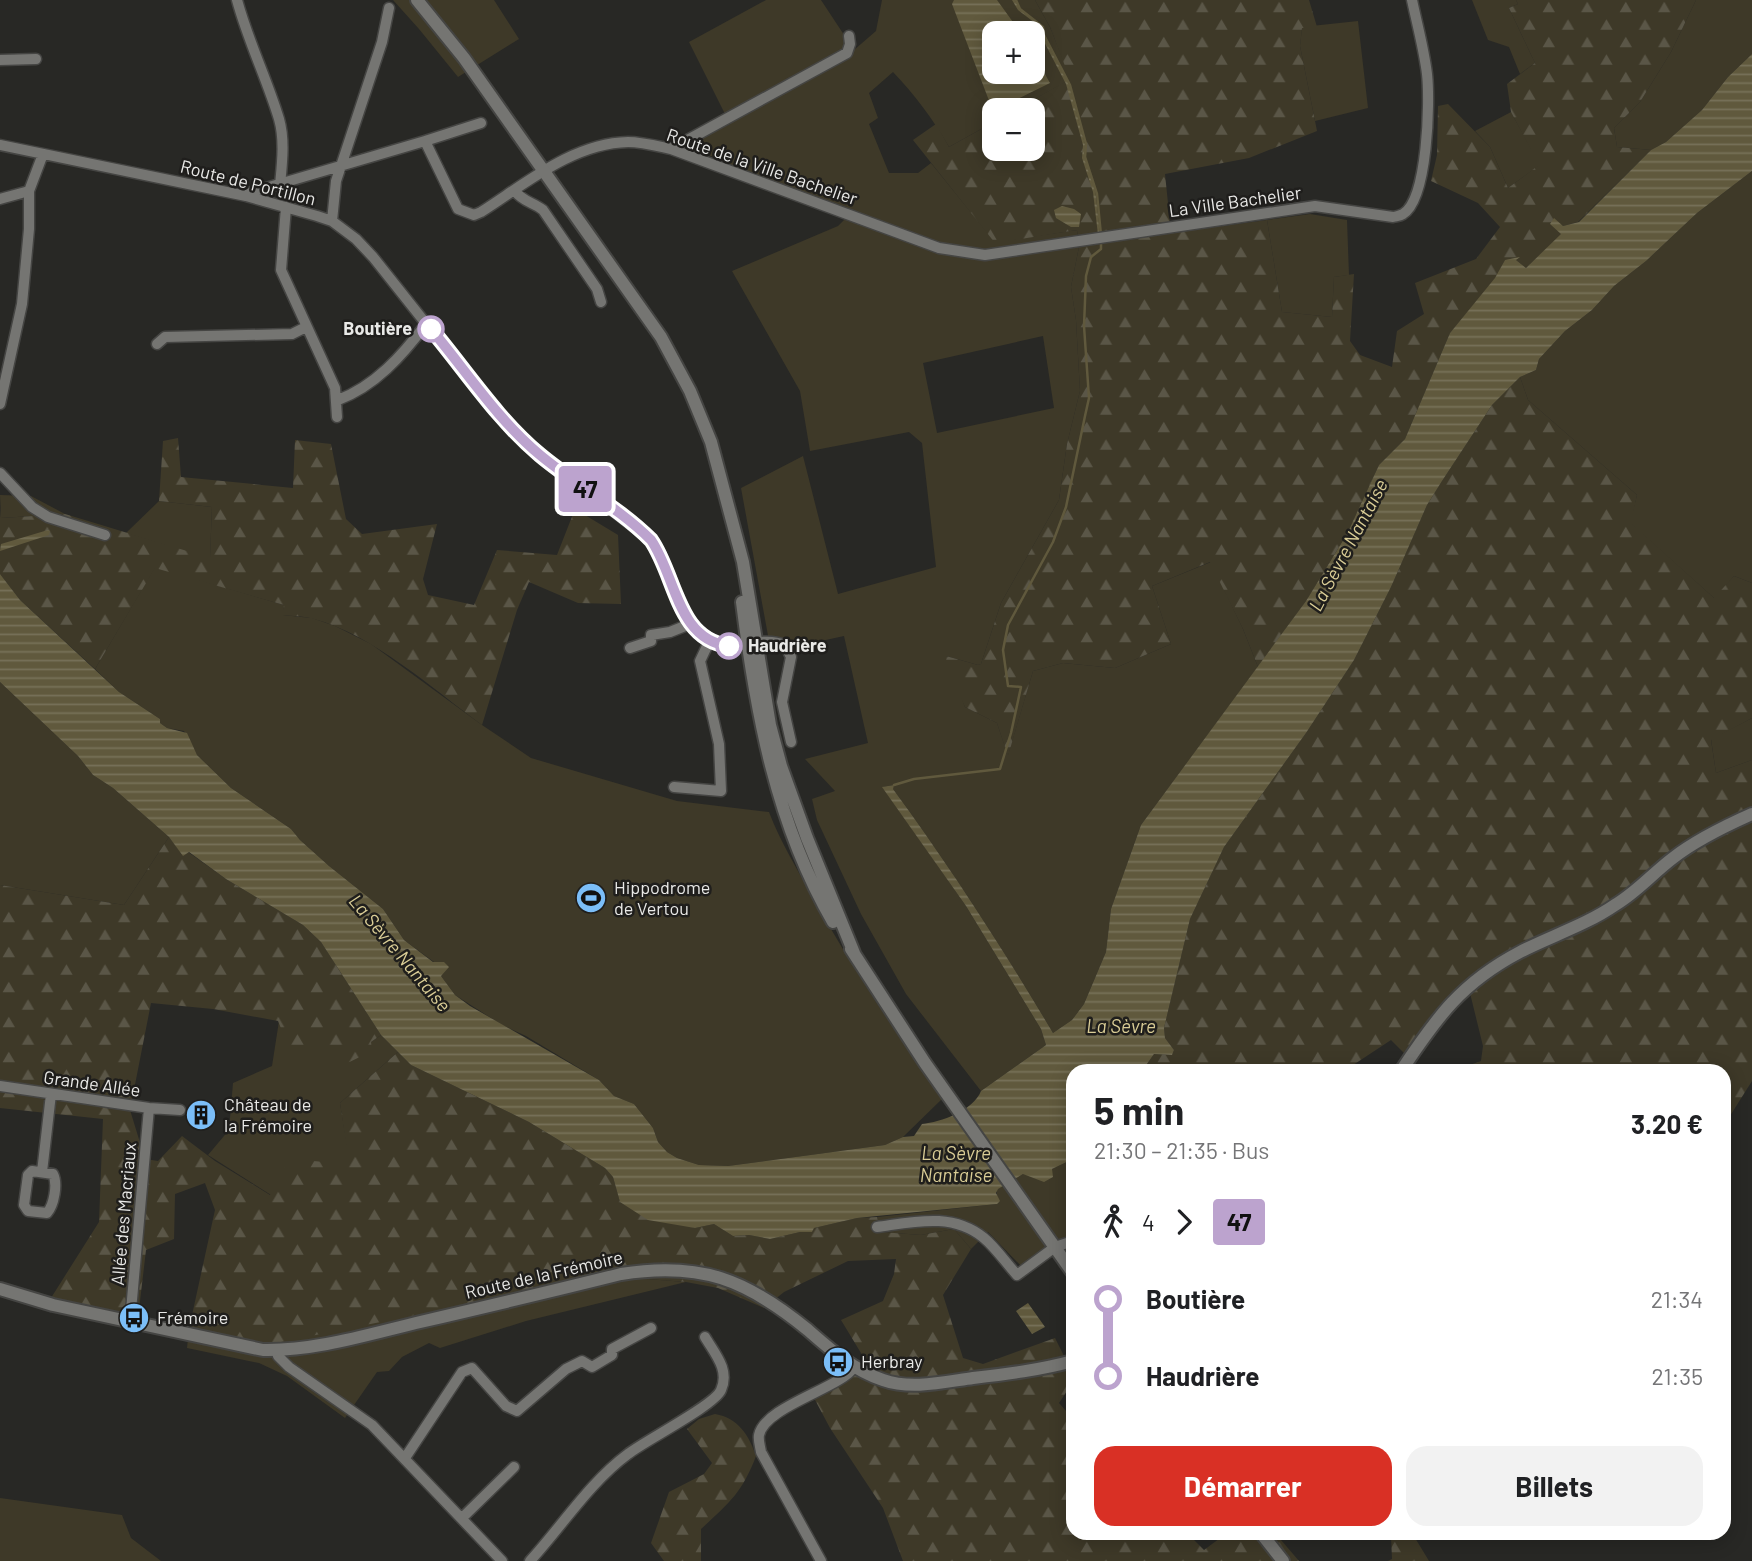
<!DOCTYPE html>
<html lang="fr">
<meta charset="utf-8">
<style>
:root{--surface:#fff;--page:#f2f2f2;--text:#202124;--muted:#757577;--accent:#d93025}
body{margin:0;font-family:Barlow,sans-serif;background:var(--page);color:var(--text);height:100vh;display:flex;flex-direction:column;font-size:26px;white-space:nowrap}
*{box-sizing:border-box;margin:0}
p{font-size:23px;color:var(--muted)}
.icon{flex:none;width:38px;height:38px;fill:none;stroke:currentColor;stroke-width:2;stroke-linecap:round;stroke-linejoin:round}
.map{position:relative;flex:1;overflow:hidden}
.panel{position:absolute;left:1066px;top:1064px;width:665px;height:476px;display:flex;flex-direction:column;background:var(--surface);border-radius:21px;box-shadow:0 4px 18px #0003}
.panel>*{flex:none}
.badge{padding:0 14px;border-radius:5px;font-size:24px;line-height:46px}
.buttons{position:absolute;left:982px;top:21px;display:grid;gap:14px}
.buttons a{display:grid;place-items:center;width:63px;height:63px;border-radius:14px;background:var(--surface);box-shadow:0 4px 18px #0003;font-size:35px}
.map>.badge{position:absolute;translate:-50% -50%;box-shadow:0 0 0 4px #fff}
.legs{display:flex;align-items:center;gap:10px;height:77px;padding:0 28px;font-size:23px}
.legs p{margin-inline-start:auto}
.summary{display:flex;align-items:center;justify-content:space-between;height:119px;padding:0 28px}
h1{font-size:38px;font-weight:700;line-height:52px}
.button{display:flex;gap:14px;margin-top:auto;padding:14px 28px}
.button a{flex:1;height:80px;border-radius:21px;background:var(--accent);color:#fff;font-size:28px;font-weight:700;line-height:80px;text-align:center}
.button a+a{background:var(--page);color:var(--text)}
ul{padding:0 28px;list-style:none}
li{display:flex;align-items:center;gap:24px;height:77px;font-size:26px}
li i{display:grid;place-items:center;width:10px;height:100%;margin:0 9px;background:currentColor}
li i::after{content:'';width:18px;height:18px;margin:-9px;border:5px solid;border-radius:50%;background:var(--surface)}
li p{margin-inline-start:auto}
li:first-child i{background:linear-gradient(#0000 50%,currentColor 0)}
li:last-child i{background:linear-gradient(currentColor 50%,#0000 0)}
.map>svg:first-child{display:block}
.green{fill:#3e3928;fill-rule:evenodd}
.forest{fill:url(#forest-firs)}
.water{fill:url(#water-rules)}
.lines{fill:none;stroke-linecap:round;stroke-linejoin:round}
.stream{stroke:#60593d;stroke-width:2.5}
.minor-casing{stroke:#454543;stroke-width:13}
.tertiary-casing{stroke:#454543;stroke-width:16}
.minor{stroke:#757572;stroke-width:10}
.tertiary{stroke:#757572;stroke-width:12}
.line-1-casing{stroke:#fff;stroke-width:16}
.line-1{stroke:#bca3ce;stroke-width:10}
.stop-1-dot{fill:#fff;stroke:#bca3ce;stroke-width:3.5}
.labels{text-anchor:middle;stroke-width:5;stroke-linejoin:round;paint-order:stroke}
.street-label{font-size:18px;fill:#e9e9e7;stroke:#1f1e1c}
.stop-label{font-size:18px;font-weight:bold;fill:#e9e9e7;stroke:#1f1e1c;text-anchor:end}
.poi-label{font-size:18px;fill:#e9e9e7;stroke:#1f1e1c;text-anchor:start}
.water-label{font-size:19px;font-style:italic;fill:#dacd96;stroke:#1f1e1c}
</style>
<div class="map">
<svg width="1752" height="1561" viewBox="0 0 1752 1561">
<defs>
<pattern id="forest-firs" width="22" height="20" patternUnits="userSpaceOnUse" patternTransform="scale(1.75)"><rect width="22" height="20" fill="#3e3928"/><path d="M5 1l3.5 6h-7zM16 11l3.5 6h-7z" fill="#5a5647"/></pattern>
<pattern id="water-rules" width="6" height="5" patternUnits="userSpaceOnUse" patternTransform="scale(1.75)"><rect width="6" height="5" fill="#60593d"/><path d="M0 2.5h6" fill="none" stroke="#777159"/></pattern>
</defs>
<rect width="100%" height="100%" fill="#282825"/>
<path class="green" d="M393,0H494L519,39L458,77L419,29Z
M766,0H821L854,50L876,31L882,0H1035L1050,27L1071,79L1015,110H994V122L949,147C933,119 915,95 893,72L869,93L878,118L869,124L889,173H918L931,163L995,242L1077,230L1079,247L1071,287L1076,320L1080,391L1067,444L1059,500L1001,603L981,664L978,665L946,656L965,707L997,723L1008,755L1033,671L1063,663L1115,668L1171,644L1152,586L1211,562L1243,629L1258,667L1141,825L1111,909L1106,952L1084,1004L1072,1020L1053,1033C1003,949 951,868 893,789V785L883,787L966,906L1041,1029L1046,1045L981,1091L906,994L861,914L817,820L812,799L835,791L805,759L868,743L844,636L771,652L741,488L803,456L838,594L936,567L922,443L909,432L810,451L800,391L732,271L838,226L845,219L763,187L765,180L702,152L700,139L730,124L689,42ZM994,33H1032V72H994ZM1043,336L1054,408L937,433L923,363Z
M1472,0H1516L1518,4L1509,8L1535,63L1520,74L1509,47L1488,40Z
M1696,0H1752V54L1728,77L1702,110L1666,142L1651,150L1617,147L1614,128L1640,102L1671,52Z
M1358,21L1368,108L1315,121L1300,46L1302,27Z
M1511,112L1540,165L1508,188L1490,147L1475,131Z
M1752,171V583L1734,576L1715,599L1630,523L1637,495L1528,400L1520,377L1536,370L1539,359L1565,331L1592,310L1614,286L1646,261L1697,213Z
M1310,214L1347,220L1349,275L1334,277L1332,317L1282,312L1267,220Z
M0,495L31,496L65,514L1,518Z
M159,501L212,507L210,559L126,533Z
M155,567L284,605L283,615L312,618L335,626L371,644L482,725L531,758L677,801L769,812C780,841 796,867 811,894C850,965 895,1032 942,1099L903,1137L885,1145L728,1166L699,1165L677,1158L667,1152L658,1142L653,1128L634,1104L614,1096L599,1080L526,1036L502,1025L455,995L441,976L440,964L434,962L404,940L383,909L329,866L300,840L291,829L231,788L197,755L184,731L167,728L160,723V719L119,692L95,669Z
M0,682L78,756L93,775L113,788L169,837L124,905L0,885Z
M1752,718V760L1716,773L1711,739Z
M279,1021L321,1034L371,1042L381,1035L398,1052L340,1103L350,1164L271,1195L208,1155L229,1130L233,1083L272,1066Z
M1073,1159V1232L1022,1267L988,1232L971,1249L954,1229L921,1235L881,1232L877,1217L997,1204V1189L1023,1174L1052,1169Z
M609,1276L686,1282L526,1321L440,1348L429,1343L402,1357L389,1371L377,1372L345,1418L287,1376L259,1363L187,1348L189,1329Z
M0,1498L122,1515L131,1538L161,1561H0Z"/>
<path class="forest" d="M1035,0H1309L1317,27L1302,28L1300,46L1317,131L1249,158L1165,174L1171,233L1267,220L1282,312L1332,317L1334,277L1354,274L1350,341L1360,355L1392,367L1397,331L1424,314L1415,283L1476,259L1500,227L1478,203L1431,181L1437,155L1438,106L1448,104L1490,147L1508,188L1539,165L1511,112L1507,84L1535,63L1509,8L1518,4L1516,0H1696L1671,52L1640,102L1614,128L1617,147L1651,150L1578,222L1563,226L1554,219L1562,234L1526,268L1516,260H1505L1496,278L1450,333L1405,439L1379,465L1347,534L1306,601L1258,667L1243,629L1210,562L1152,586L1171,644L1115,668L1063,663L1033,671L1008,756L997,723L965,707L946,665V656L978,665L981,664L1001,603L1059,500L1067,444L1080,391L1076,320L1071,287L1079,247L1077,230L995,243L913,140L936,124L949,147L994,122V149H1032V110H1015L1070,79L1050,27Z
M1520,377L1528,400L1637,495L1631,523L1714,598L1734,576L1752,583V718L1711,740L1716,773L1752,760V1081L1728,1119L1724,1121V1071H1460L1459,1069L1481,1061L1483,1046L1470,993L1462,984C1438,1004 1421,1027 1405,1054L1391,1040L1344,1071H1142L1154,1054L1172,1055L1174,1050L1165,1038L1164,1028L1190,919L1224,847L1306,733L1354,660L1391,587L1427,505L1442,481L1492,405Z
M178,438L181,477L293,488L295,440L331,444L346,519L362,534L437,524L423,579L428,595L474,605L497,550L557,555L575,509L618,535L621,604L578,603L529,582L517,610L482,725C433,689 372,634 314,619C304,616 293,616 282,615L284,605L155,568L95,669L20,600L0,574V508L1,518L65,514L210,558L212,507L159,501L163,441Z
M169,837L183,855L188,852L226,879L303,925L321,942L381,1035L371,1042L372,1051L325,1074L320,1034L293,1057L278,1021L213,1009L151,1003L130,1110L145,1159L158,1161L182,1136L215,1161L270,1195L289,1159L349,1164L340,1103L398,1052L411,1065L529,1122L605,1168L613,1177L620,1202L695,1228L714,1224L733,1236L749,1235L770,1239L800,1232H812L814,1228L857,1218L877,1217L881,1232L921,1235L954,1229L971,1249L943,1295L963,1358L983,1364L1055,1338L1073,1374V1382L1059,1403L1073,1419V1533H1187L1204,1550L1227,1533H1275L1299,1561H903L883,1508L830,1428L814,1398L842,1382L864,1358L841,1320L883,1301L894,1274L896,1259L848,1261L784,1292L764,1308L718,1288L686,1282L609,1276L266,1345L189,1329L215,1210L205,1183L175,1194L174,1239L146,1250L138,1318L51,1298L99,1222L103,1119L0,1108V885L124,905Z
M715,1414C738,1418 749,1435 756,1456C742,1493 729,1503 701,1529V1561H664L651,1543L669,1492L704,1474L712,1463L687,1429L699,1419Z
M1380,1533H1412L1429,1561H1388L1392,1559L1391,1536Z"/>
<path class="water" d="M954,0H997L1021,33H994V72H1032L1033,53L1050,83L993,111L952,4Z
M1012,0H1015L1020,10L1042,26L1043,35L1069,84L1085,144L1084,156L1095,188L1100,234L1098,235L1093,192L1082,158L1083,145L1066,84L1041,36L1039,26L1018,10Z
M1752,54V171L1697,213L1646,261L1614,286L1592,310L1565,331L1539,359L1536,370L1520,377L1492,405L1442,481L1427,505L1391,587L1354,660L1306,733L1224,847L1190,919L1164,1028L1165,1038L1174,1050L1172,1055L1154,1054L1142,1071H1073V1159L1052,1169L1053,1177L1044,1182L1023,1174L998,1189L996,1193L1000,1201L997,1204L857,1218L814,1228L812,1232H800L770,1239L749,1235L733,1236L714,1224L695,1228L648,1220L620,1202L613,1177L605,1168L529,1122L411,1065L381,1035L321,942L303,925L226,879L189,852L183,856L169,837L113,788L93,775L78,756L0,682V574L20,600L119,692L160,719V723L167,728L187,733L197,755L231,788L291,829L300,840L329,866L383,909L404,940L433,962H444L449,967L441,976L455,995L470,1006L599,1080L614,1096L634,1104L653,1128L658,1142L667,1152L677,1158L699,1165L728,1166L885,1145L903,1137L914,1136L922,1124C941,1122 973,1111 981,1091L1046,1045L1041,1029L966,906L882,787L894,785L893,789C951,868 1003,949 1053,1033L1072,1020L1084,1004L1106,952L1111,909L1141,825L1306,601L1347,534L1379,465L1405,439L1450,333L1495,278L1505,260L1520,257L1516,260L1526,268L1561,234L1550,224L1554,218L1563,226L1579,222L1651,150L1666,142L1702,110L1728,77Z
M1062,206L1074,209L1081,214L1079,227H1071L1056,218L1054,210Z
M48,530L50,531L49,535L0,551L1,544Z
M1028,1303L1045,1327L1032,1334L1016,1311Z"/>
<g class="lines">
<path class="stream" d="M1016,0L1020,9L1043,27L1044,35L1070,85L1086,144L1085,157L1097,194L1101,235
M894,785L914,779L1000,769L1011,733L1021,687L1008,686L1003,650L1008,625L1053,542L1066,507L1085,416L1089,398L1084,326L1086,276L1091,257L1101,249V241"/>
<g class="minor-casing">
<path id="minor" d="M237,0C248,41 267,79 279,119C285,140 282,164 280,185
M0,60L36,59
M425,141L481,123
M0,145L246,196L317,216L332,221L356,239L373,257L497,413L541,455L651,540L660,553L690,624C725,668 750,631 785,645L791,657L782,702L791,742
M671,149L847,53L850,44L849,36
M515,191C523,202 533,202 543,210L597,289L601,302
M246,196L252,192L425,141L458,209L474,215L481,212C525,184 573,143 628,142C642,142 657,146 671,149L939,248L985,255L1315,206L1393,217C1397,216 1400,216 1403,214C1428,199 1430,101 1427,74C1424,49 1417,24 1412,0
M0,199L29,191
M286,207L281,270L335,388L337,417
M332,221L336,181L382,42L389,8
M157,344L165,337L292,334L306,327
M338,400C375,386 402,356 426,324
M0,404L22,304L29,229V191L43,154
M0,473L32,507L48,517L105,535
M630,648L651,641V635L670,632L690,624
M674,787L721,791L719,744L700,661L709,642
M0,1086L149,1108L180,1110
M32,1171L53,1174C58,1184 54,1205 47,1213L28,1211L24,1205L28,1175Z
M42,1172L51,1094
M877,1227C914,1222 952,1212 984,1238C996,1248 1006,1263 1017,1275L1055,1247L1073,1241
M130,1322L149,1108
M276,1350L278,1356L289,1367L372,1425L502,1561
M405,1458L462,1372L472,1368L506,1406L517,1411L566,1369L582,1361L592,1367L612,1355V1349L651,1328
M462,1518L514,1467
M530,1561C562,1526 590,1482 628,1454C646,1440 715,1405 721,1390C730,1370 715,1354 705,1337
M821,1561L761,1452C760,1446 758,1440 759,1435C765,1406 841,1388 854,1367"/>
</g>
<g class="tertiary-casing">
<path id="tertiary" d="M417,0L464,58L661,337L690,391L711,442L743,562L770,725L781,766L807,838L854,953
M742,602C756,713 776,824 833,922
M851,949L925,1063L1073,1273
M1401,1071C1437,1017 1461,983 1520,952C1551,936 1586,925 1615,905C1637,892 1653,873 1673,858C1696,840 1725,826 1752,814
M0,1289L53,1305L263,1350C314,1351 366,1335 416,1323C485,1307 553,1291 621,1274C701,1261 747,1280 808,1330C831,1350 853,1370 883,1380C911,1390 944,1382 973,1378C1007,1374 1040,1370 1073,1361
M1261,1533L1283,1561"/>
</g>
<use href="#minor" class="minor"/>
<use href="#tertiary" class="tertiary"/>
</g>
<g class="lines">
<g class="line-1-casing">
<path id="line-1" d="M431,329C467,372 497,419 540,455C576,485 619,508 651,540C676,576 677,640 729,646"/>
</g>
<use href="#line-1" class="line-1"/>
</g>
<defs>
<g id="stadium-disc" transform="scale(1.575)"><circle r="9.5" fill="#7bbef8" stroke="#1f1e1c"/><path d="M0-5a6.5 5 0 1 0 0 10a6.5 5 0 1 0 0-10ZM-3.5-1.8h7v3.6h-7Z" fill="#111"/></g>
<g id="building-disc" transform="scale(1.575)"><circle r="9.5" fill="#7bbef8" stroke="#1f1e1c"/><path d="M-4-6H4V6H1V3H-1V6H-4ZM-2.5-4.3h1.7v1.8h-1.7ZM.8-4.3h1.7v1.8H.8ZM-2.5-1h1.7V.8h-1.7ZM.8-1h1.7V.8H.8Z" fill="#111"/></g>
<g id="bus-disc" transform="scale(1.575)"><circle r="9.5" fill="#7bbef8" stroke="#1f1e1c"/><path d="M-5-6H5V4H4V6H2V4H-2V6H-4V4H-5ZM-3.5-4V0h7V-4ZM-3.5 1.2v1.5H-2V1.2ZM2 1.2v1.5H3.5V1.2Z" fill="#111"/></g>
</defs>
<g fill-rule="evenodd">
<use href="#stadium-disc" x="591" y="898"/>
<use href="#building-disc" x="201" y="1115"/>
<use href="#bus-disc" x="134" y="1318"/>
<use href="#bus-disc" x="838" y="1362"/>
</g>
<g class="stop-1-dot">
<circle cx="431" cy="329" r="12"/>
<circle cx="729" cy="646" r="12"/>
</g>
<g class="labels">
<g class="street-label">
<text transform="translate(762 167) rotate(19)" y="6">Route de la Ville Bachelier</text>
<text transform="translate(248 183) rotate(14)" y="6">Route de Portillon</text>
<text transform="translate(1235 202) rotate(-8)" y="6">La Ville Bachelier</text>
<text transform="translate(92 1084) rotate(8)" y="6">Grande Allée</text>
<text transform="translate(124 1214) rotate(-85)" y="6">Allée des Macriaux</text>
<text transform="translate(544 1275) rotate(-13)" y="6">Route de la Frémoire</text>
</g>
<g class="stop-label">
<text x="412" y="335">Boutière</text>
<text x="748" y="652" text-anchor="start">Haudrière</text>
</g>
<g class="poi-label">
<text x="614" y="894">Hippodrome<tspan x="614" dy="21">de Vertou</tspan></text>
<text x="224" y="1111">Château de<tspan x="224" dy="21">la Frémoire</tspan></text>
<text x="157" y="1324">Frémoire</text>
<text x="861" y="1368">Herbray</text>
</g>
<g class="water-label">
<text transform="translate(1348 545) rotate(-62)" y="7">La Sèvre Nantaise</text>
<text transform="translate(400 953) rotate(50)" y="7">La Sèvre Nantaise</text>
<text x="1121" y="1033">La Sèvre</text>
<text x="956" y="1160">La Sèvre<tspan x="956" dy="22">Nantaise</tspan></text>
</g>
</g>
</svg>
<div class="buttons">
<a>+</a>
<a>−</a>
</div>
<b class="badge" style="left:585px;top:489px;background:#bca3ce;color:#111">47</b>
<section class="panel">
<div class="summary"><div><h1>5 min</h1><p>21:30 – 21:35 · Bus</p></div><b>3.20 €</b></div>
<div class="legs"><svg class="icon" aria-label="walk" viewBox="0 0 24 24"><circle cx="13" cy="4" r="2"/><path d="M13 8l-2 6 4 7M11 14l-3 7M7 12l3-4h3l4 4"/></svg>4<svg class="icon" aria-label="forward" viewBox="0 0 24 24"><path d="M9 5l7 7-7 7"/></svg><b class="badge" style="background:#bca3ce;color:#111">47</b></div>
<ul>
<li><i style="color:#bca3ce"></i><b>Boutière</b><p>21:34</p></li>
<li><i style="color:#bca3ce"></i><b>Haudrière</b><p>21:35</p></li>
</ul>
<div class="button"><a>Démarrer</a><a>Billets</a></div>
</section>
</div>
